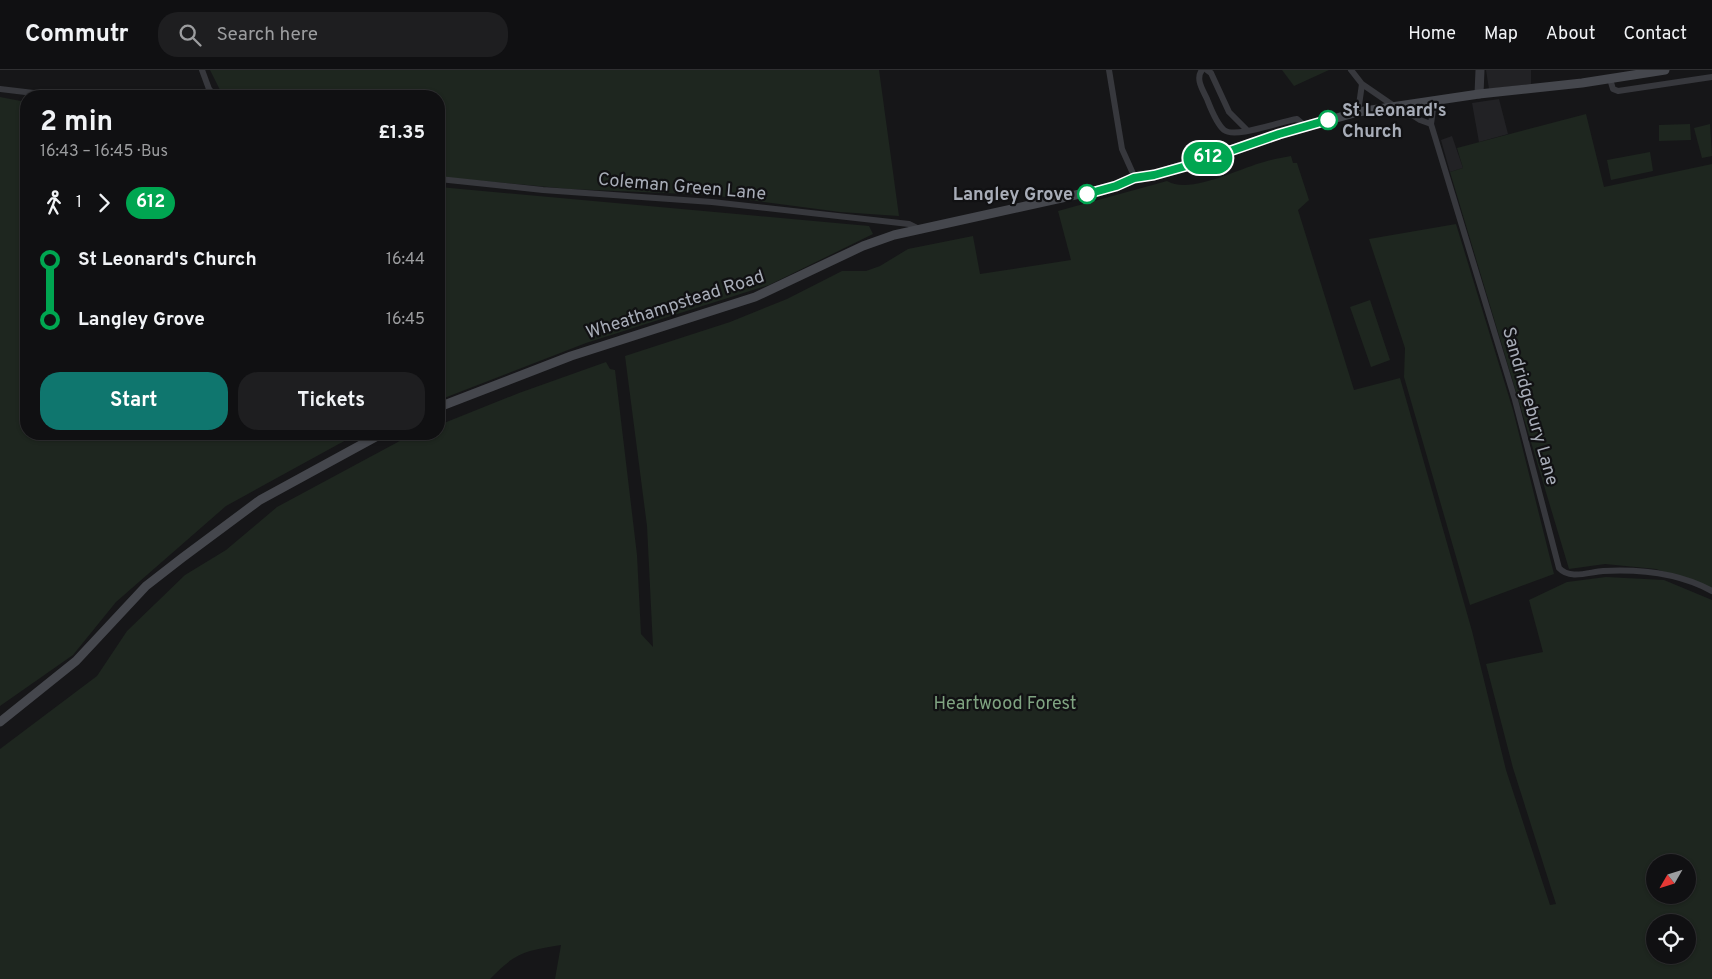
<!DOCTYPE html>
<meta charset="utf-8">
<style>
:root{--surface:#101012;--page:#1e1e20;--text:#f1f3f6;--muted:#9c9d9f;--line:#303032;--accent:#0f766e}
body{margin:0;font-family:Overpass,sans-serif;background:var(--page);color:var(--text);height:100vh;display:flex;flex-direction:column;font-size:19px;white-space:nowrap}
*{box-sizing:border-box;margin:0}
p{font-size:16px;color:var(--muted)}
.icon{flex:none;width:28px;height:28px;fill:none;stroke:currentColor;stroke-width:2;stroke-linecap:round;stroke-linejoin:round}
.map{position:relative;flex:1;overflow:hidden}
.drawer{position:absolute;left:20px;top:20px;width:425px;height:350px;display:flex;flex-direction:column;background:var(--surface);border-radius:20px;box-shadow:0 1px 4px #0004,0 0 0 1px var(--line)}
.drawer>*{flex:none}
.badge{padding:0 10px;border-radius:16px;font-size:18px;line-height:32px}
.needle{width:32px;rotate:231deg}
.fabs{position:absolute;left:1646px;top:784px;display:grid;gap:10px}
.fabs a{display:grid;place-items:center;width:50px;height:50px;border-radius:50%;background:var(--surface);box-shadow:0 1px 4px #0004,0 0 0 1px var(--line);font-size:25px}
.map>.badge{position:absolute;translate:-50% -50%;box-shadow:0 0 0 2px #fff}
.legs{display:flex;align-items:center;gap:8px;height:55px;padding:0 20px;font-size:16px}
.legs p{margin-inline-start:auto}
.overview{display:flex;align-items:center;justify-content:space-between;height:85px;padding:0 20px}
h1{font-size:28px;font-weight:700;line-height:38px}
.button{display:flex;gap:10px;margin-top:auto;padding:10px 20px}
.button a{flex:1;height:58px;border-radius:20px;background:var(--accent);color:#fff;font-size:20px;font-weight:700;line-height:58px;text-align:center}
.button a+a{background:var(--page);color:var(--text)}
ul{padding:0 20px;list-style:none}
li{display:flex;align-items:center;gap:18px;height:60px;font-size:19px}
li i{display:grid;place-items:center;width:8px;height:100%;margin:0 6px;background:currentColor}
li i::after{content:'';width:12px;height:12px;margin:-6px;border:4px solid;border-radius:50%;background:var(--surface)}
li p{margin-inline-start:auto}
li:first-child i{background:linear-gradient(#0000 50%,currentColor 0)}
li:last-child i{background:linear-gradient(currentColor 50%,#0000 0)}
header{display:flex;align-items:center;gap:30px;box-sizing:border-box;height:70px;padding:0 25px;background:var(--surface);border-bottom:1px solid var(--line)}
header strong{font-size:24px}
nav{display:flex;gap:28px;margin-inline-start:auto;font-size:18px}
.search{width:350px;height:45px;background:var(--page);display:flex;align-items:center;gap:12px;box-sizing:border-box;padding:0 18px;border-radius:20px;color:var(--muted);font-size:19px}
.map>svg:first-child{display:block}
.built{fill:#222225}
.green{fill:#1e261f;fill-rule:evenodd}
.lines{fill:none;stroke-linecap:round;stroke-linejoin:round}
.minor{stroke:#37383d;stroke-width:6}
.tertiary{stroke:#37383d;stroke-width:9}
.secondary{stroke:#45474d;stroke-width:9}
.line-1-casing{stroke:#fff;stroke-width:11}
.line-1{stroke:#00a651;stroke-width:8}
.stop-1-dot{fill:#fff;stroke:#00a651;stroke-width:2.5}
.labels{text-anchor:middle;stroke-width:4.5;stroke-linejoin:round;paint-order:stroke}
.stop-label{font-size:18px;font-weight:bold;fill:#a8adb8;stroke:#111113;text-anchor:start}
.street-label{font-size:18px;fill:#a8adb8;stroke:#111113}
.park-label{font-size:18px;fill:#7fa381;stroke:#111113}
</style>
<header>
<strong>Commutr</strong>
<div class="search"><svg class="icon" aria-label="search" viewBox="0 0 24 24"><circle cx="10" cy="10" r="6"/><path d="M15 15l6 6"/></svg>Search here</div>
<nav><a>Home</a><a>Map</a><a>About</a><a>Contact</a></nav>
</header>
<div class="map">
<svg width="1712" height="909" viewBox="0 0 1712 909">
<rect width="100%" height="100%" fill="#161618"/>
<path class="built" d="M1486,0H1531V14L1489,19Z
M1499,29L1508,64L1479,72L1472,33Z
M1452,66L1463,98L1450,102L1441,70Z"/>
<path class="green" d="M210,0H879L899,146L840,142L710,125L570,119L439,107V26H223Z
M1282,0H1329L1294,16Z
M0,27L26,32V364H357L226,436L116,532L73,585L0,636Z
M1586,44L1604,117L1712,94V518L1656,499L1605,494L1569,499L1450,102L1463,98L1457,78Z
M1690,54L1691,70L1659,71V55Z
M1710,54L1712,86L1702,88L1694,58Z
M1650,82L1653,101L1611,110L1607,90Z
M1291,86L1293,93H1297L1309,130L1298,140L1354,320L1400,308L1472,561L1506,700L1550,835L1556,834L1513,698L1486,594L1543,582L1529,530L1567,512L1606,507L1664,510L1712,530V909H555L561,875C525,881 516,882 490,909H0V679L97,606L127,561L185,505L226,480L277,437L409,366L416,364H439V355L519,323L606,292L610,299L615,300L637,485L641,564L653,577L647,456L625,286L730,252L787,229L842,201H866L880,196L908,179L973,166L980,204L1071,190L1058,141L1167,111C1190,125 1240,98 1264,92C1272,89 1282,88 1291,86ZM1688,792V825H1655V792ZM1655,852H1688V885H1655Z
M439,117L869,156L873,164L769,215L586,273L439,330Z
M1456,154L1513,340L1554,504L1470,535L1404,307L1405,278L1369,169Z
M1370,230L1390,290L1371,297L1350,237Z"/>
<g class="lines">
<path class="minor" d="M202,0L209,19L215,26
M1109,0L1122,79L1135,108
M1202,0C1195,9 1203,20 1207,29C1211,39 1216,53 1224,60C1235,69 1281,51 1297,49L1305,56
M1207,0L1211,3L1229,42L1247,60
M1351,0L1362,14L1394,36
M1610,9L1613,19L1618,21L1712,7
M0,19L59,26
M204,26L209,19
M1434,32L1431,54L1515,330L1559,498C1570,510 1589,502 1603,501C1640,499 1679,503 1712,521
M1398,36L1420,50L1431,54
M1358,42L1362,14
M439,109L543,120L712,132L909,154L921,160"/>
<path class="tertiary" d="M1479,24L1480,0"/>
<path class="secondary" d="M439,337L571,286L755,227L863,176L894,165L1116,116L1135,108L1154,105L1279,64L1358,42L1479,24L1582,13L1665,0
M0,652L76,591L146,516L182,488L260,430L381,364"/>
</g>
<g class="lines">
<g class="line-1-casing">
<path id="line-1" d="M1087,124L1116,116L1134,108L1154,105L1190,95L1279,64L1328,50"/>
</g>
<use href="#line-1" class="line-1"/>
</g>
<g class="stop-1-dot">
<circle cx="1328" cy="50" r="9"/>
<circle cx="1087" cy="124" r="9"/>
</g>
<g class="labels">
<g class="stop-label">
<text x="1342" y="46">St Leonard's<tspan x="1342" dy="21">Church</tspan></text>
<text x="1073" y="130" text-anchor="end">Langley Grove</text>
</g>
<g class="street-label">
<text transform="translate(682 116) rotate(5)" y="6">Coleman Green Lane</text>
<text transform="translate(675 234) rotate(-18)" y="6">Wheathampstead Road</text>
<text transform="translate(1531 336) rotate(74)" y="6">Sandridgebury Lane</text>
</g>
<g class="park-label">
<text x="1005" y="639">Heartwood Forest</text>
</g>
</g>
</svg>
<div class="fabs">
<a><svg class="needle" viewBox="-14 -14 28 28"><path d="M0-13l5 13h-10z" fill="#e53935"/><path d="M0 13l5-13h-10z" fill="#9c9d9f"/></svg></a>
<a><svg class="icon" aria-label="locate" viewBox="0 0 24 24"><circle cx="12" cy="12" r="6"/><path d="M12 2v4M12 18v4M2 12h4M18 12h4"/></svg></a>
</div>
<b class="badge" style="left:1208px;top:88px;background:#00a651;color:#fff">612</b>
<section class="drawer">
<div class="overview"><div><h1>2 min</h1><p>16:43 – 16:45 · Bus</p></div><b>£1.35</b></div>
<div class="legs"><svg class="icon" aria-label="walk" viewBox="0 0 24 24"><circle cx="13" cy="4" r="2"/><path d="M13 8l-2 6 4 7M11 14l-3 7M7 12l3-4h3l4 4"/></svg>1<svg class="icon" aria-label="forward" viewBox="0 0 24 24"><path d="M9 5l7 7-7 7"/></svg><b class="badge" style="background:#00a651;color:#fff">612</b></div>
<ul>
<li><i style="color:#00a651"></i><b>St Leonard's Church</b><p>16:44</p></li>
<li><i style="color:#00a651"></i><b>Langley Grove</b><p>16:45</p></li>
</ul>
<div class="button"><a>Start</a><a>Tickets</a></div>
</section>
</div>
